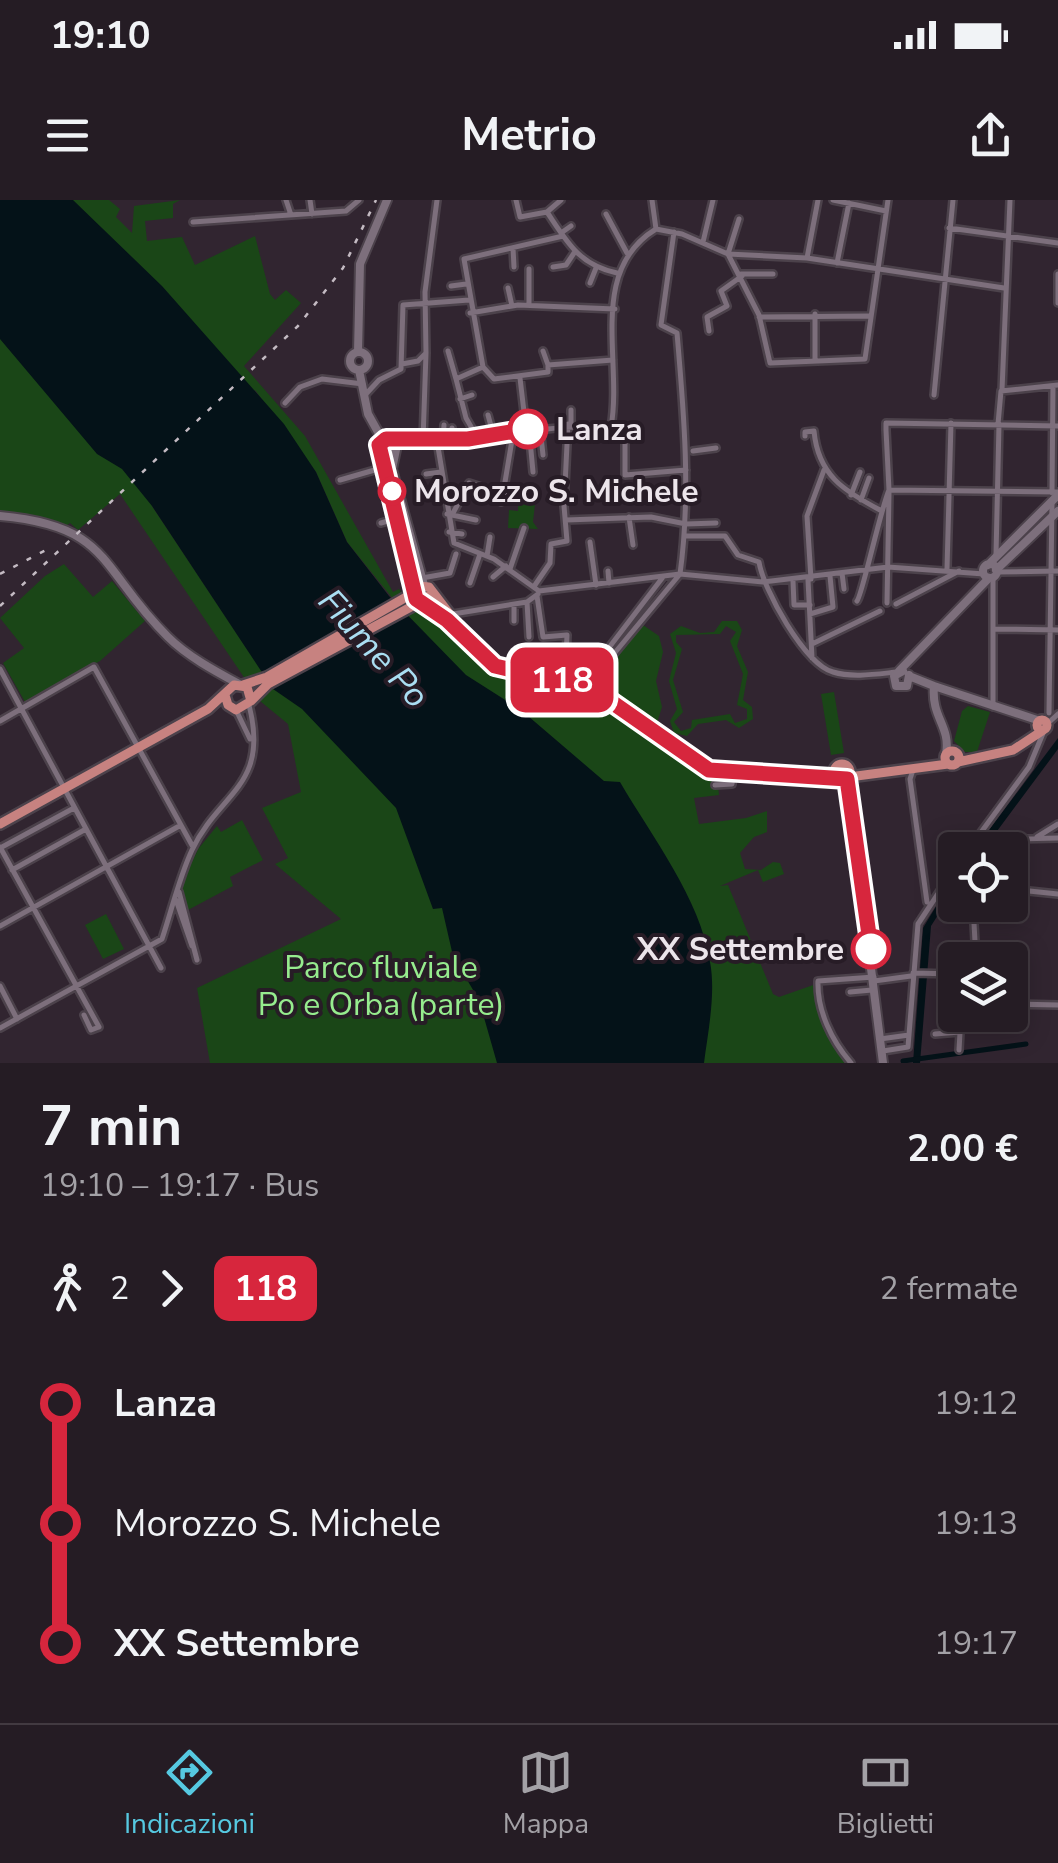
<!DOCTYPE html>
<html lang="it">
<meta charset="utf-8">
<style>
:root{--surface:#251c24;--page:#312931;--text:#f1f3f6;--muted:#a3a1a6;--line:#423a41;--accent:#56c9e1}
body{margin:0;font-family:"Nunito Sans",sans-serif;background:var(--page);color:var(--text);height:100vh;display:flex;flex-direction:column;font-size:38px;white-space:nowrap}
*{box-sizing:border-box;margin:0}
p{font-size:32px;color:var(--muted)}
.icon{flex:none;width:55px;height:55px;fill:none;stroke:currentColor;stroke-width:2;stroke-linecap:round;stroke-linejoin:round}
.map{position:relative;height:863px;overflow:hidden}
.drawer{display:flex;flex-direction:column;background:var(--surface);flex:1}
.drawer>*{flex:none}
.badge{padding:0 20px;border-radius:15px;font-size:35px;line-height:65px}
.fabs{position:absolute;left:938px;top:632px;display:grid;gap:20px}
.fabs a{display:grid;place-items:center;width:90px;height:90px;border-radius:10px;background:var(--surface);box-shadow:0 5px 25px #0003,0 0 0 2px var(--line);font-size:50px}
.map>.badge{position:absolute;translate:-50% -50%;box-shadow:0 0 0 5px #fff}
.legs{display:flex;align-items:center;gap:15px;height:110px;padding:0 40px;font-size:32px}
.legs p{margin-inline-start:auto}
.headline{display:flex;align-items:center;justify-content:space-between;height:170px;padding:0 40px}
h1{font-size:55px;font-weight:700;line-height:75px}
ul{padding:0 40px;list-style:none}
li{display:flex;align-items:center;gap:35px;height:120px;font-size:38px}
li i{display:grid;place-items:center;width:15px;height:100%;margin:0 12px;background:currentColor}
li i::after{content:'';width:25px;height:25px;margin:-12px;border:8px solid;border-radius:50%;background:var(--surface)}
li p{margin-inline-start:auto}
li:first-child i{background:linear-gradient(#0000 50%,currentColor 0)}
li:last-child i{background:linear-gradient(currentColor 50%,#0000 0)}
.status{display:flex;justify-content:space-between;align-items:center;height:70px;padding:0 50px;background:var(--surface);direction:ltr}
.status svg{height:28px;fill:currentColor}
header{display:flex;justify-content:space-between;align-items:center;height:130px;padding:0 40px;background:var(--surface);font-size:45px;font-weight:700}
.tabs{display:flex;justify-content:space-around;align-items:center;height:140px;border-top:2px solid var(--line);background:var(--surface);font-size:28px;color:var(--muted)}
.tabs a{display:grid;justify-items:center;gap:5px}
.tabs .on{color:var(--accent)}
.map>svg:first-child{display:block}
.green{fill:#1a4617;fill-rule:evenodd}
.water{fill:#041218}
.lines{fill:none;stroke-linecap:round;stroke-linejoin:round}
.canal{stroke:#041218;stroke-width:5}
.street-casing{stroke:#4c424b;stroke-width:10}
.secondary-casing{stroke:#4c424b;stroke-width:12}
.primary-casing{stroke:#4c424b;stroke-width:14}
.street{stroke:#7d6f7c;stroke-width:5}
.secondary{stroke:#7d6f7c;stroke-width:8}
.primary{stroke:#c78280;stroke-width:9}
.rail{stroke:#c4bbc3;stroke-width:2.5;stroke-dasharray:5 10;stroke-linecap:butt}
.line-1-casing{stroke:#fff;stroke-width:22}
.line-1{stroke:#d7263d;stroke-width:15}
.stop-1-dot{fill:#fff;stroke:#d7263d;stroke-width:5}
.labels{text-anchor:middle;stroke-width:8;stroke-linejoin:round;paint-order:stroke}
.stop-label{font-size:32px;font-weight:bold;fill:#ece5eb;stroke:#271c26;text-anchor:start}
.park-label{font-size:32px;fill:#96ec8e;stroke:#271c26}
.water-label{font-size:35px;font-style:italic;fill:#aadef2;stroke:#271c26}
</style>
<div class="status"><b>19:10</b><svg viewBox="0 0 49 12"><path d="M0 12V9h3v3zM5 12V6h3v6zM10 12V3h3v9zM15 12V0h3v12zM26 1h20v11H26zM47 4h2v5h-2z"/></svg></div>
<header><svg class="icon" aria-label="menu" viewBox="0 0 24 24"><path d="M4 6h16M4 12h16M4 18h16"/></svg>Metrio<svg class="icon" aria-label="share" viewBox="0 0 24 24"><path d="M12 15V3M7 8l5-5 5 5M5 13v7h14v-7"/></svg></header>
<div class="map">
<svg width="1058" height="863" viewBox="0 0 1058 863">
<rect width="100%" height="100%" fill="#312530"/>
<path class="green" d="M0,0H109L120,9L116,17L132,33L134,6L180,0L173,4V18L145,21L147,41L182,37L195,65L255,36L270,94L275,100L286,90L301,103L244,166L305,236L393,392L399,389L414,410L446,432L452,427L494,469L585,490L697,571L717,576L719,595L694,598L699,624L746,618L767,611V632L754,637L740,653L745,669L761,670L773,662L780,663L784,674L763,682L758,670L720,686L728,685L773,794L779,797L819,783L816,802L849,863H210L197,788L341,719L275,664L288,658L262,608L301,592L288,524L260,501L120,294L78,330L70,323L65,327L0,315ZM255,190L316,272L347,342L406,415L249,452L152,306Z
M519,290L536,295L533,322L538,329L508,328L509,310L518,311Z
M64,364L93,397L112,381L145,421L100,461L25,502L3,463L24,448L0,418L45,376Z
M722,421H737L742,430L737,446L748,472L743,500L752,507L753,519L739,528L726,520L698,524L687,536L674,533L670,521L677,509L669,481L676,453L670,434L681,426L700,433L714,432ZM726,426L736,432L730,441L743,474L737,505L747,509V519L735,523L730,514L692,520L691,528L681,531L674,522L683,512L673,480L682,449L676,442V435L720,434Z
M643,425L659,436L663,452L656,481L662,507L656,526L605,489C599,466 629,442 643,425Z
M834,492L844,553L831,555L821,494Z
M968,506L990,512L977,552H965L954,541L962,511Z
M242,620L263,660L230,677L233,686L188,710L180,688L198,649L217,626L221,632Z
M106,714L124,749L103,759L85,725Z"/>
<path class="water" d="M0,0H73L162,86L284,224L316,272L347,342L389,396L466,475L521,510L604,581L620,582C652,637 700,698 710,762C716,793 708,832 704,863H497L479,800L453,756L442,708L433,709L396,608L302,509L273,489L152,306L122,269L97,254L0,139Z
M1058,538V549L983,650H974Z
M955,675V688L931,726L920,863H913L923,728Z"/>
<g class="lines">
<path class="canal" d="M903,861L1026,844"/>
<g class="street-casing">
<path id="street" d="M286,0L291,15
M310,0L312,14
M516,0L520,17L547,12L561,0
M652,0L656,29
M833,0L886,11
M547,12C567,42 579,65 617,73
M606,14L627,53
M739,19L728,54L759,115L770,163L865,159L888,0
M193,22L346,11L359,0
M949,28L1058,43
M656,29L682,34L728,54L807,58L1004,88
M674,32L661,125L677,133C684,213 691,295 680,374
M561,33L571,26
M563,36L464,59L483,167L494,179L548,172V165L613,160
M703,42L713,0
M513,48L514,67
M807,58L818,0
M837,63L849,3
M553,67L566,65L574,53
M529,69V105
M741,74H773
M1058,74V103
M590,83L596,68
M451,86L466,84
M508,88L512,106
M470,113L518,105L615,109
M815,114V160
M759,117L869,116
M709,131L707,117L727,106L721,91L742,76
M448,151L456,179
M543,151L548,165
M402,164L418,161L426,153L425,92L437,0
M520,178L526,229
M1002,190L1010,0
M366,194L379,180L401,169L403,105L469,100
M934,195L953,0
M460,199L472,195
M285,203L300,187L322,179L363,184
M488,215L494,237
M571,224V210
M998,224L1001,191L1058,185
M1058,226L886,223V230L889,290L1058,292
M540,227L543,255
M611,227C623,161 587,71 656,29
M805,236V232L814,231C818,275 844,291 880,310
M477,237L466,218L456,179L483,167
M392,240C471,247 546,219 625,229V275L686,270
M423,240L426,153
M443,240L444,225
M452,240V228
M530,240L533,272
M437,241L454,343L494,359L539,391
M693,251L716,248
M426,274L441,272
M340,280L385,267
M662,288L686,292
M1052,293L1053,186
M851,295L860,272
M861,300L869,278
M501,302L503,294L517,298
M447,314L452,315L469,283L503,294L513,234
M452,315L476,320
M629,317L633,345
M566,320L651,317L686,324L716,323
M381,323L398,318
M449,332L462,334
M685,336H725L738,355L759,362C763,389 805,465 833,472C852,478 877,474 897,472
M590,342L596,385
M996,355L999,224
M487,356L490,337
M510,369L524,328
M947,369L951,223
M608,371L609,383
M996,372L1058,371
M842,373L844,389
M493,377L506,366
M422,378L450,373L456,354
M811,379L807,316L824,270
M808,380L812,458
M793,381L794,405H810
M470,383L480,354
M535,385L550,363L551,344L567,341L564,306L568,224
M539,391L680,374L763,382L888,367L984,374
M537,396L543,437L567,435L565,480
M857,401C862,396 880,311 889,290
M527,402L529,437
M887,403L889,293
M896,404L959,371
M514,405V421
M453,414L527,402L538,394
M810,414L833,407L830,376
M995,429L1058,430
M812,444L880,411
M0,469L161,768
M588,475L663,377
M599,480L603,467L680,374
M993,507V377
M236,510L250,539
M1049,513L1052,304
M0,521L94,467L193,647
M1047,524L1058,514
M913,570L910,579L927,702
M715,585L732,584L733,574
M1037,637L1058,624
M1011,639L1058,638
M0,647L99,827
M0,648L74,608
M968,650L1029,567L1044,531
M12,670L86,629
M1010,689L1058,694
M179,692L197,760
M176,700L192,746
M973,705L976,760
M0,726L181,625
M913,773L955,774
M874,781L911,776
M0,786L17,819
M850,792L872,790
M1010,804L1058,805
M84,815L91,830L99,827
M0,828L162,739C172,709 179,678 192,650C219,592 270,587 249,505
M935,834L960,832
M880,839L909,835
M959,850L961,815
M883,851L908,847L918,724L955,668
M851,863C832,841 817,811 818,781L874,777"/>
</g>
<g class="secondary-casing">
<path id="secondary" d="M350 161a9 9 0 1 1 18 0a9 9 0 1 1-18 0Z
M358,152L360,64L387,0
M359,170L368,214L383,241
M383,241L397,245L392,269L424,385
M381,255L408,357
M0,316C112,326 99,369 168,437C187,456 215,471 239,484
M983 371a7 7 0 1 1 14 0a7 7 0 1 1-14 0Z
M988,365L1058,295
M996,370L1058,311
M899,471L989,378
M903,471L894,476L896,486H907L909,475
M909,476L934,486C931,518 951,526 946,554
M934,486L1040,521
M847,579L883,863"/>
</g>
<g class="primary-casing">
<path id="primary" d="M432,392L423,403L414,394L418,386L429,387L455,421
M423,403L495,466L585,485
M584 481a7 7 0 1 1 14 0a7 7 0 1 1-14 0Z
M243,485L267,477L415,392
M593,489L709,570L837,578
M251,501L268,484L420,402
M1037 525a5 5 0 1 1 10 0a5 5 0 1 1-10 0Z
M945 558a7 7 0 1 1 14 0a7 7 0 1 1-14 0Z
M958,562L1013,550L1042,531
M834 572a8 8 0 1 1 16 0a8 8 0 1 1-16 0Z
M849,577L948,564
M0,624L208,509L234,485L247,487L251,501L236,510L228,505L225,495"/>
</g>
<use href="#street" class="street"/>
<use href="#secondary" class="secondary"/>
<use href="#primary" class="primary"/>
<path class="rail" d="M0,374L48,349
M0,406L298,126L343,68L376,0"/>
</g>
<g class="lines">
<g class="line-1-casing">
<path id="line-1" d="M528,229L468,239H386L379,245L416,399L447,420L495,466L593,489L709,570L847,579L871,749"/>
</g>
<use href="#line-1" class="line-1"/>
</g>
<g class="stop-1-dot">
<circle cx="528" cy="229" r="18"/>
<circle cx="392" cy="291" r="12"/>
<circle cx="871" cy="749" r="18"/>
</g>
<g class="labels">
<g class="stop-label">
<text x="556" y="240">Lanza</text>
<text x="414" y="302">Morozzo S. Michele</text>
<text x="844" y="760" text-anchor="end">XX Settembre</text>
</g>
<g class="park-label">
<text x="381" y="778">Parco fluviale<tspan x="381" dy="37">Po e Orba (parte)</tspan></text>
</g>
<g class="water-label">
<text transform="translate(374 448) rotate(48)" y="12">Fiume Po</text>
</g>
</g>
</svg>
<div class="fabs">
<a><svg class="icon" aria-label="locate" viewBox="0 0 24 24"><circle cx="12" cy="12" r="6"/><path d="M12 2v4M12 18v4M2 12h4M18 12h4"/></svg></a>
<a><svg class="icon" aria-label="layers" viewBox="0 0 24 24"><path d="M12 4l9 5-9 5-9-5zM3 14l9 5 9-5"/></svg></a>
</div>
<b class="badge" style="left:562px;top:480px;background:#d7263d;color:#fff">118</b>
</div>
<section class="drawer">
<div class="headline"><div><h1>7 min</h1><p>19:10 – 19:17 · Bus</p></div><b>2.00 €</b></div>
<div class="legs"><svg class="icon" aria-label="walk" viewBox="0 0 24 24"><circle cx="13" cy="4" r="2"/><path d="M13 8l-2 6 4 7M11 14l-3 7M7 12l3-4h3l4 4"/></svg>2<svg class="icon" aria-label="forward" viewBox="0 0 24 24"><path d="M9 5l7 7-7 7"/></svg><b class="badge" style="background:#d7263d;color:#fff">118</b><p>2 fermate</p></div>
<ul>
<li><i style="color:#d7263d"></i><b>Lanza</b><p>19:12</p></li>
<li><i style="color:#d7263d"></i><span>Morozzo S. Michele</span><p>19:13</p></li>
<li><i style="color:#d7263d"></i><b>XX Settembre</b><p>19:17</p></li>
</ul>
</section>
<nav class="tabs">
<a class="on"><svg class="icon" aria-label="directions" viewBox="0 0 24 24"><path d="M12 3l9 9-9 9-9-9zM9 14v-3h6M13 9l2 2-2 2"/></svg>Indicazioni</a>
<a><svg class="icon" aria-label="map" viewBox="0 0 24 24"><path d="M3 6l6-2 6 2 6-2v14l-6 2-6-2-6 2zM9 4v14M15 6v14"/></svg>Mappa</a>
<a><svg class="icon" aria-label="tickets" viewBox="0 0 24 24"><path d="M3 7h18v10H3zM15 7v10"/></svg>Biglietti</a>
</nav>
